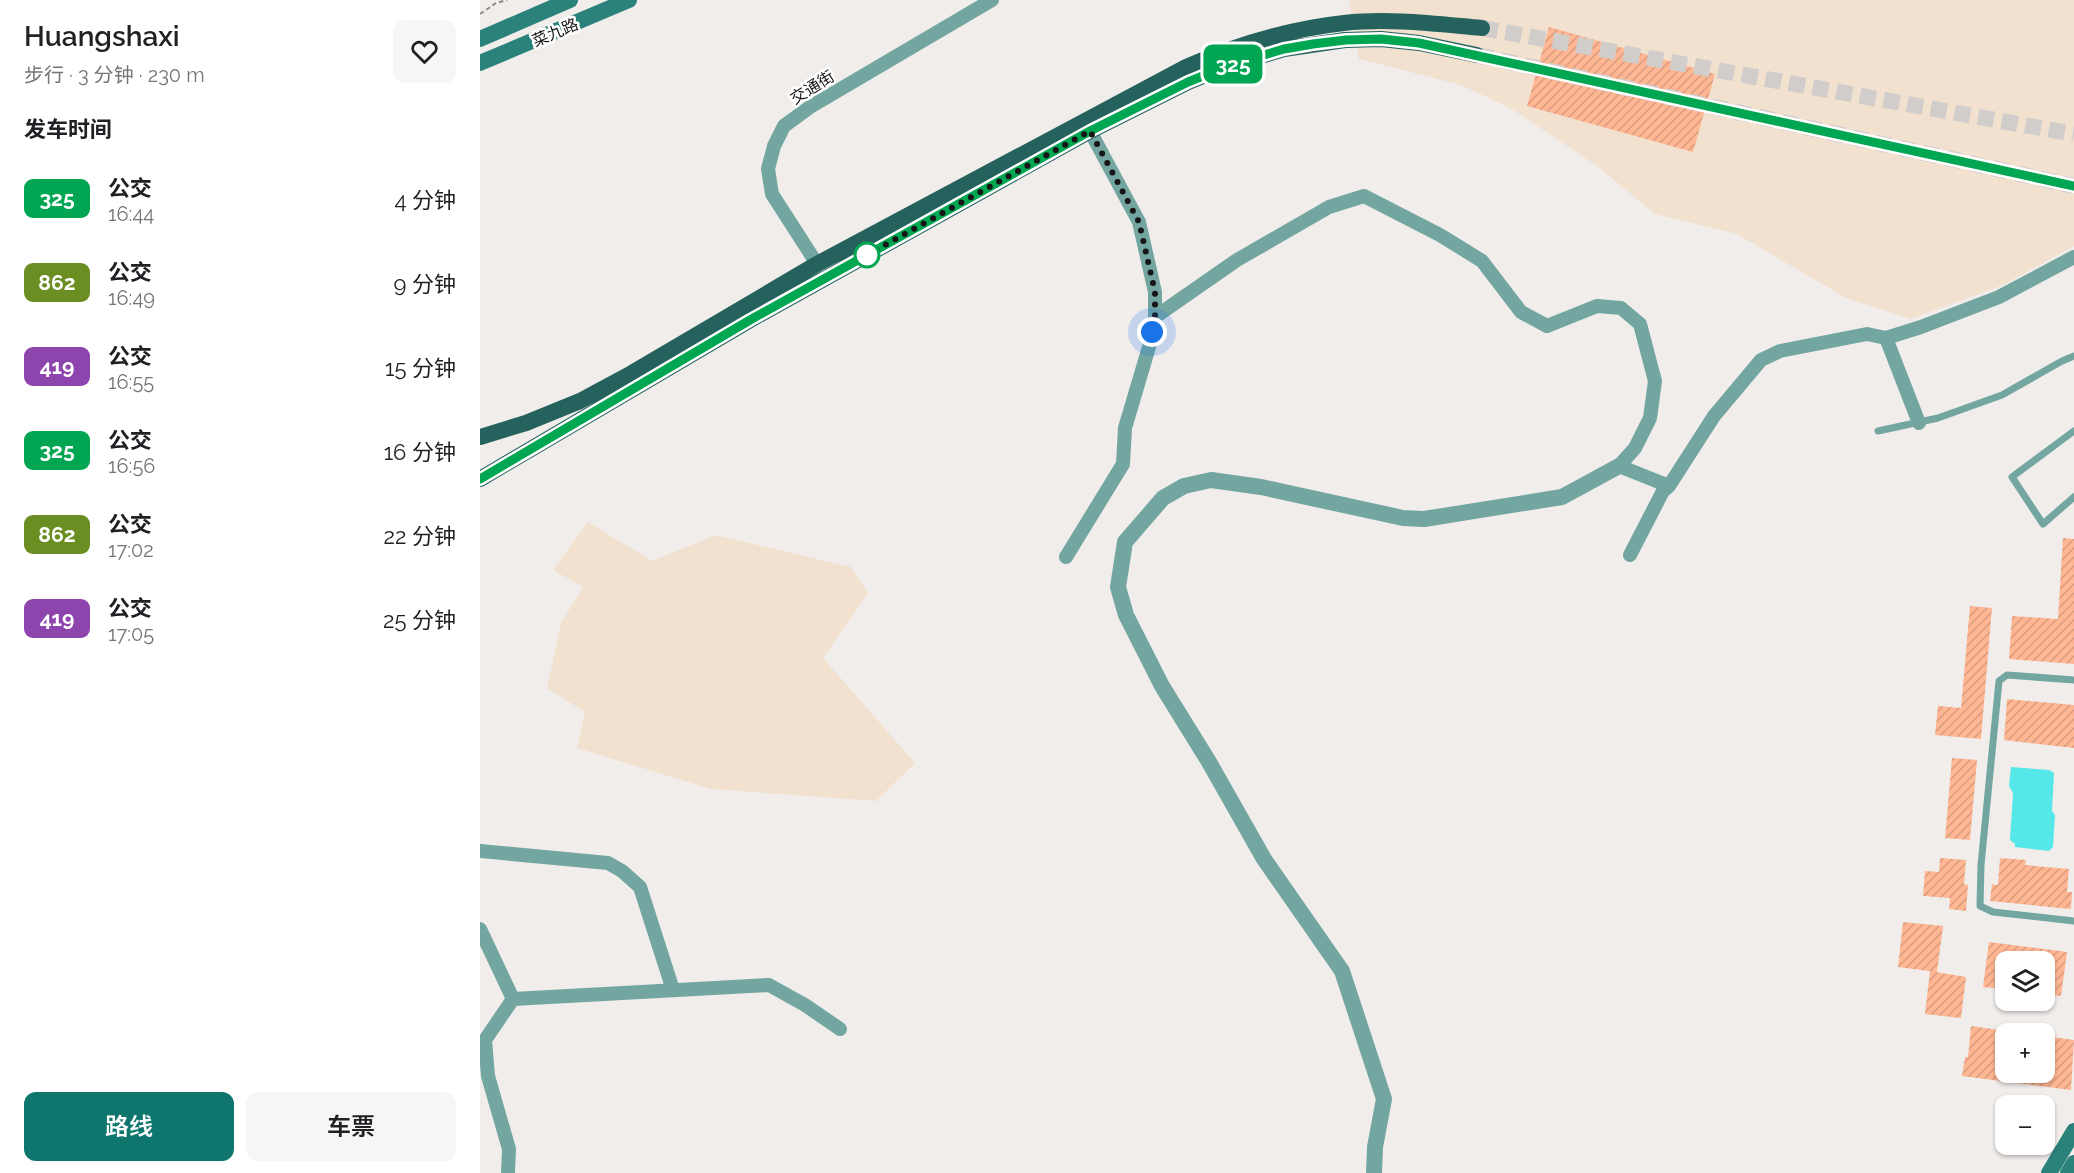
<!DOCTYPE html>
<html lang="zh">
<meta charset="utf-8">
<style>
:root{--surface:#fff;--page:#f6f6f6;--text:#202124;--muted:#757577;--accent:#0f766e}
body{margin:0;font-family:Raleway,"Noto Sans SC",sans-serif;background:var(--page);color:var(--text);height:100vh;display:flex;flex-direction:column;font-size:22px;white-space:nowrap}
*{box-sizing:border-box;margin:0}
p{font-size:20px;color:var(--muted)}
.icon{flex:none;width:33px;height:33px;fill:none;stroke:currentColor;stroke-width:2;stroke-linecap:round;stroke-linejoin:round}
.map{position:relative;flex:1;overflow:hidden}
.details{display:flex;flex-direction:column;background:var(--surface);width:480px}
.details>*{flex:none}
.badge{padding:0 12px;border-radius:9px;font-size:21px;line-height:39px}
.controls{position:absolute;left:1515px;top:951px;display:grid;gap:12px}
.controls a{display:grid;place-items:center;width:60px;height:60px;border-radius:12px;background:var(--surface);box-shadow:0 2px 4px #0004;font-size:30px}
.you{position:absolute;width:30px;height:30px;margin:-15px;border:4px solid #fff;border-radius:50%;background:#1a73e8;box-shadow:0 0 0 9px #1a73e833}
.map>.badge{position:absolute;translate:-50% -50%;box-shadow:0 0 0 3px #fff}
h2{padding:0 24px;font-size:22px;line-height:54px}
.round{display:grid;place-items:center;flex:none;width:63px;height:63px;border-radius:12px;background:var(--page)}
.summary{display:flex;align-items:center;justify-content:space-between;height:102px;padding:0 24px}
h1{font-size:28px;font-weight:600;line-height:45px}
.primary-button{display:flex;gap:12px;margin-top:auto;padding:12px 24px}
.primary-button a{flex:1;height:69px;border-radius:12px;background:var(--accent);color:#fff;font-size:24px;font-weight:600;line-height:69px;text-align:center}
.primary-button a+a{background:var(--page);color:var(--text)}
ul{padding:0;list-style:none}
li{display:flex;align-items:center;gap:18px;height:84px;padding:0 24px}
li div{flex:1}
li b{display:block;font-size:22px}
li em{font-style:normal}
li .badge{min-width:66px;font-weight:700;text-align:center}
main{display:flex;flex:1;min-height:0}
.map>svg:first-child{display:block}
.education{fill:#f2e1cf}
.water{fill:#56e7e9}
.building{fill:url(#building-hatch)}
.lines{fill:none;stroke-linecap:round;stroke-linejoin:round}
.primary-tunnel{stroke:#d0cdcb;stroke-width:16;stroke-dasharray:16 8;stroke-linecap:butt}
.path{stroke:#8e8b8a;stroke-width:2;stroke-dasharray:4.5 3;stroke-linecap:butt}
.service{stroke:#73a6a0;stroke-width:7}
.minor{stroke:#73a6a0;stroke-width:14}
.tertiary{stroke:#73a6a0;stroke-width:16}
.secondary{stroke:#2a827b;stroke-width:16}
.primary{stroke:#26625d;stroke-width:16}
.line-casing{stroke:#fff;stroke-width:14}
.line{stroke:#00a651;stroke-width:9}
.walk{stroke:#171515;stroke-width:6;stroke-dasharray:0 10.8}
.stop-dot{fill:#fff;stroke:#00a651;stroke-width:3}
.labels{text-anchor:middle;stroke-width:5;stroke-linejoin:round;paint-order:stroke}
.street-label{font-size:16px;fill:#171515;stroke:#fff}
</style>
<main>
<section class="details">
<div class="summary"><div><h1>Huangshaxi</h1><p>步行 · 3 分钟 · 230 m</p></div><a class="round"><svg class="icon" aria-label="heart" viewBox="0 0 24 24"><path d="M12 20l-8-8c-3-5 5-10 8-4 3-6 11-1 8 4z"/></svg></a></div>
<h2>发车时间</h2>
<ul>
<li><span class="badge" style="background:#00a651;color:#fff">325</span><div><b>公交</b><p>16:44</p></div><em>4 分钟</em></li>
<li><span class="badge" style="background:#6b8e23;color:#fff">862</span><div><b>公交</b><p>16:49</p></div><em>9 分钟</em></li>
<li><span class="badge" style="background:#8e44ad;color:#fff">419</span><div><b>公交</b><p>16:55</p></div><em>15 分钟</em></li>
<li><span class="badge" style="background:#00a651;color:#fff">325</span><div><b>公交</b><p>16:56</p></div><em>16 分钟</em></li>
<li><span class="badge" style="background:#6b8e23;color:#fff">862</span><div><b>公交</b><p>17:02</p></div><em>22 分钟</em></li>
<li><span class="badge" style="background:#8e44ad;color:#fff">419</span><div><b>公交</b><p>17:05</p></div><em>25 分钟</em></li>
</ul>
<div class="primary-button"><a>路线</a><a>车票</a></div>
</section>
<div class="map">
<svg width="1594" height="1173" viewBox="0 0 1594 1173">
<defs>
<pattern id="building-hatch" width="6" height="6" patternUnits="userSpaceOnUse" patternTransform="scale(1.5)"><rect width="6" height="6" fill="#ffb693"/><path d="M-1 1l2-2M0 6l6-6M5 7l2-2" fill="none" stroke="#da9c7e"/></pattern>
</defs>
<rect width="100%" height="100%" fill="#f1edeb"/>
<path class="education" d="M869,0H1594V246L1523,285L1431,319L1366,298L1257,234L1175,214L1117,166L1032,109L981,85L879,59Z
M108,522L172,561L236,535L371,567L388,593L343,658L435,763L396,801L231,789L97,748L105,712L67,688L81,623L103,587L73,570Z"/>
<path class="water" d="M1531,767L1569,770L1574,773L1572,811L1575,815L1573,847L1569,851L1535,847V844L1530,840L1533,793L1529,786Z"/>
<path class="building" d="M1069,27L1235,74L1213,152L1047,106Z
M1583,538L1594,539V664L1529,659L1532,616L1578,619Z
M1490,606L1512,608L1501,739L1455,735L1458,706L1481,708Z
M1527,699L1594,705V748L1524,740Z
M1472,758L1497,760L1490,840L1465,838Z
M1460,858L1486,860L1484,884L1488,885L1486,911L1469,909L1470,898L1443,896L1445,871L1459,872Z
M1520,858L1546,860L1545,865L1589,869L1587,892H1592L1591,909L1510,901L1512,884L1518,885Z
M1423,922L1463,926L1457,972L1418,967Z
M1509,942L1587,952L1581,996L1564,994V962H1526V989L1503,987Z
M1450,971L1486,977L1481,1018L1445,1014Z
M1491,1026L1526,1031V1072H1564V1036L1594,1040L1591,1090L1482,1076L1485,1057H1488Z"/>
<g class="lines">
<path class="primary-tunnel" d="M1002,28L1594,134
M997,55L1594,186"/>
<path class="path" d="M0,14L16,3L27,0"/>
<path class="service" d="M1398,431L1458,418L1522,395L1582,361L1594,356
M1594,431L1532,477L1563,524L1594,497
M1594,680L1527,675L1519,681L1501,865L1500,906L1513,912L1594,921"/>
<path class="minor" d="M337,264L292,194L288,169L294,146L304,126L330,107L512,0
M675,317L757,260L849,207L884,196L960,235L1002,261L1041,312L1067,326L1117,306L1141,308L1160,324L1175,381L1170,418L1155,448L1139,466L1189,486
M1406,338L1439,423
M1150,555L1183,491L1189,486L1234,416L1281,360L1300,351L1387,334L1406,338L1441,327L1519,297L1594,257
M586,557L643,464L645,428L669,347L675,317V292L659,222L610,131
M0,851L128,863L142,871L160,887L193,990
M0,929L33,999
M28,1173L29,1149L8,1076L5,1040L33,999L289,985L325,1005L360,1029"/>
<path class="tertiary" d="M894,1173L895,1147L904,1099L862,971L784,859L729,762L682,686L646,615L638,587L645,542L683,498L704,486L731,480L781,487L923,518L944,519L1082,497L1139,466"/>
<path class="secondary" d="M0,39L90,0
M0,63L149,0
M1569,1173L1594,1131
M1588,1173L1594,1163"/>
<path class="primary" d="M0,437L46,423L100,401L152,373L337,264L706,67C756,45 809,29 864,23C910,18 956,24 1002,28
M0,479L270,320L610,131L708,82L747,66L804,49L865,40L901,39L939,43L997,55"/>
</g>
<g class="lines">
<g class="line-casing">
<path id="line" d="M0,479L270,320L610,131L708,82L747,66L804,49L833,44L866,40L901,39L939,43L1594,186"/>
</g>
<use href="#line" class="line"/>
<path class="walk" d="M387,255L610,131L659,222L675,292V317L672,332"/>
</g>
<circle class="stop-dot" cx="387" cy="255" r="12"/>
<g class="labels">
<g class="street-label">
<text transform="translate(75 32) rotate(-23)" y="6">菜九路</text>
<text transform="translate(332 87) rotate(-32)" y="6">交通街</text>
</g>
</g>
</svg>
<div class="controls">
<a><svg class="icon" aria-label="layers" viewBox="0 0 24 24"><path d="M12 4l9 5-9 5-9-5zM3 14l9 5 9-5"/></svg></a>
<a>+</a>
<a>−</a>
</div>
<div class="you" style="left:672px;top:332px"></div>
<b class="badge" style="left:753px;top:64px;background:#00a651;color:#fff">325</b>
</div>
</main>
